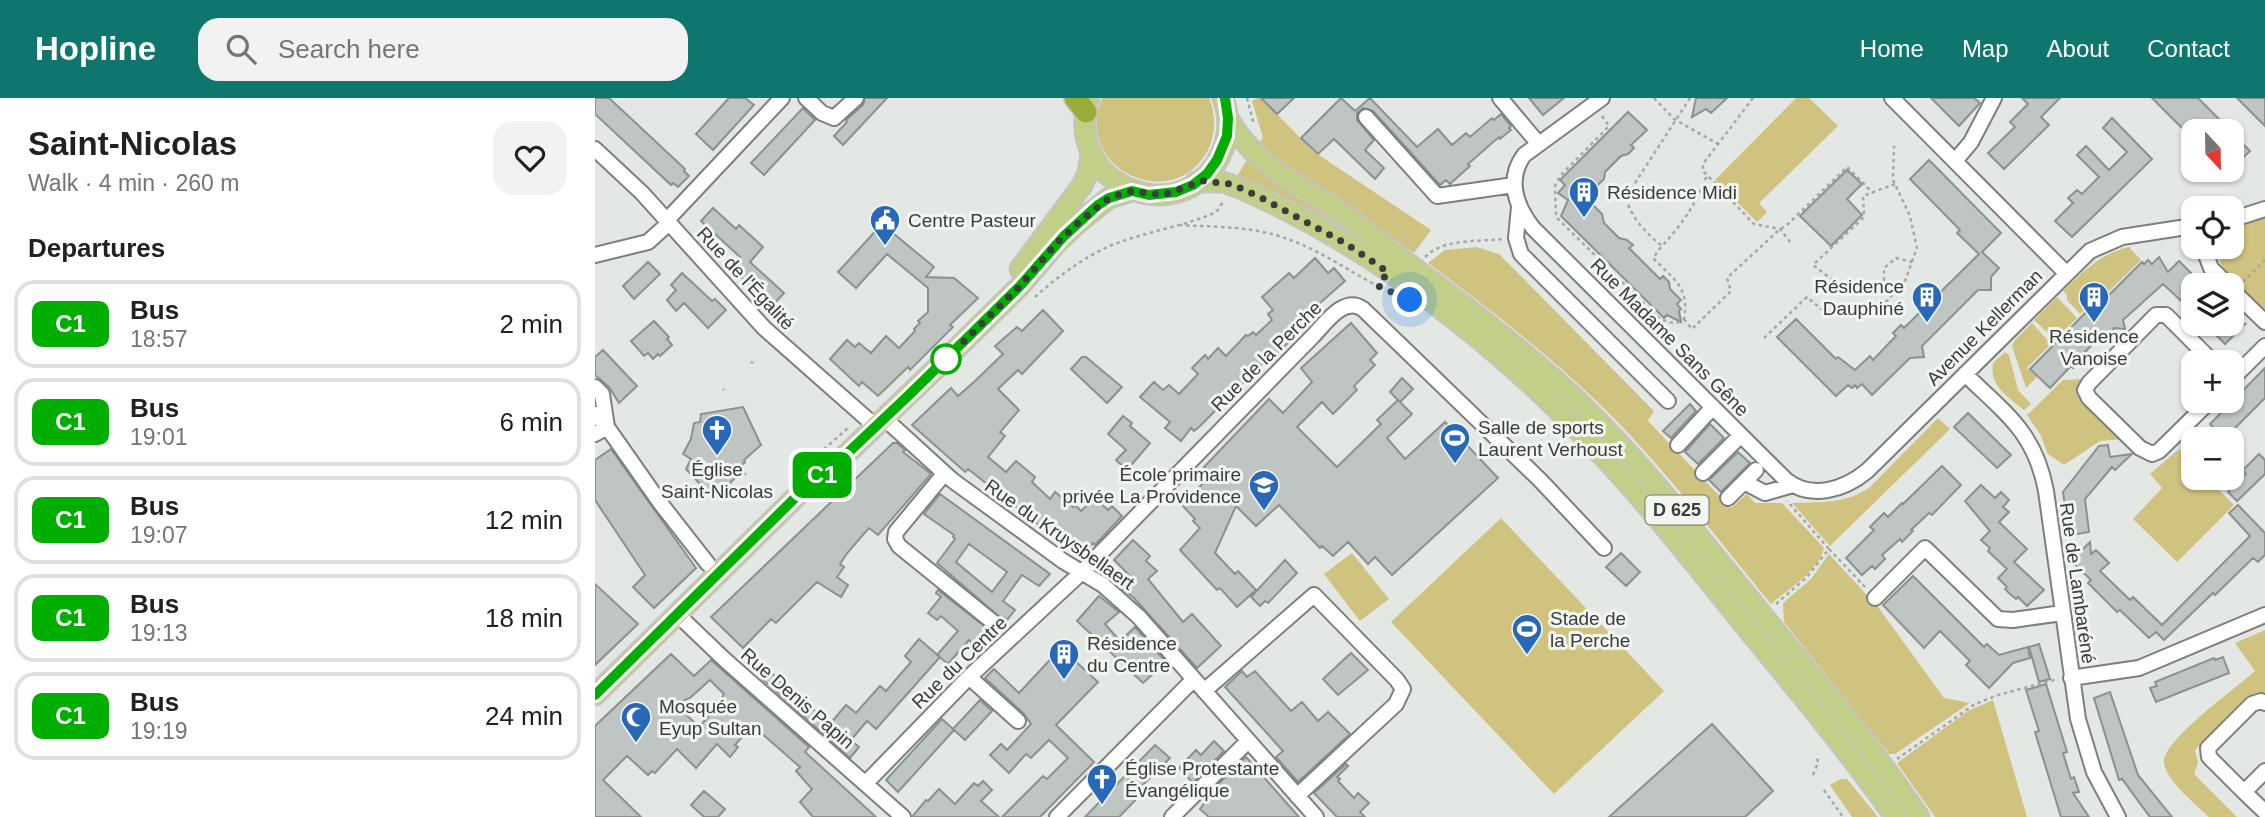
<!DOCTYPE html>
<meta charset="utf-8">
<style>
:root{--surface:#fff;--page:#f2f2f2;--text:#202124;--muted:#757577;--line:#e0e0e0;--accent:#0f766e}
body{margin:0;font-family:Helvetica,sans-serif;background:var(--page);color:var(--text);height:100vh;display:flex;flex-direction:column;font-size:26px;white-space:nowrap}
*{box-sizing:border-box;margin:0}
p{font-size:23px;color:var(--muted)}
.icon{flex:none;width:38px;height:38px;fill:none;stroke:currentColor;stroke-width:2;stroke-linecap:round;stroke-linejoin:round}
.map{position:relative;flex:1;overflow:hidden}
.side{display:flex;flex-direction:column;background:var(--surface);width:595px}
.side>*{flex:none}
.badge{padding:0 14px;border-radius:10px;font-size:24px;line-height:46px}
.needle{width:46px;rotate:158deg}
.tools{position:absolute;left:1586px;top:21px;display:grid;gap:14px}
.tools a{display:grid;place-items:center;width:63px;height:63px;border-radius:14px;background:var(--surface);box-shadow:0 2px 5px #0004;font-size:35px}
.you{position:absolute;width:35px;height:35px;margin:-18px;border:5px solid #fff;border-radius:50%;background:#1a73e8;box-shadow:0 0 0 10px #1a73e833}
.map>.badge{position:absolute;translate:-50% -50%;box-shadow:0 0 0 4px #fff}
h2{padding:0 28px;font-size:26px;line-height:63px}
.round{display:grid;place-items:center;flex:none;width:74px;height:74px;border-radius:21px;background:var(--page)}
.headline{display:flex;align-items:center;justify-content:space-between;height:119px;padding:0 28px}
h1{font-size:33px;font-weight:600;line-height:52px}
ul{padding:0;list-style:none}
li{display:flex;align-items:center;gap:21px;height:88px;margin:0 14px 10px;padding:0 14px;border:4px solid var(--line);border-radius:21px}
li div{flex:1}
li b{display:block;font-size:26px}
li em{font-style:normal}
li .badge{min-width:77px;font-weight:700;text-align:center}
header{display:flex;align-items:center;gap:42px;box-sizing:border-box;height:98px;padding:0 35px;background:var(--accent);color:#fff}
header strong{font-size:33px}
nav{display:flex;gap:38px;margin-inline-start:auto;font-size:24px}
.search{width:490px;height:63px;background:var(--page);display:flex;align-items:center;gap:18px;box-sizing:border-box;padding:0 24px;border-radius:21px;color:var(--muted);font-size:26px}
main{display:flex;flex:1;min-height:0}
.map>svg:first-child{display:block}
.green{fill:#d0c27f}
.building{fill:#bfc5c2;stroke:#8b918e;stroke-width:2;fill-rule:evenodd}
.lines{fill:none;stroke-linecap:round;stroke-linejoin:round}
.minor-casing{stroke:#7c807c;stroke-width:18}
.major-casing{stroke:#c4c4c4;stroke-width:23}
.highway-casing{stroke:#c4c4c4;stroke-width:24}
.path{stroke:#a5a8a5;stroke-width:2.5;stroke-dasharray:3.5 3.5;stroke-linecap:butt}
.minor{stroke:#fff;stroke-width:14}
.major{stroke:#c1cf88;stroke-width:19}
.highway{stroke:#97af38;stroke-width:21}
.line-casing{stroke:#fff;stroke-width:16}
.line{stroke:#00ae00;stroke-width:10}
.walk{stroke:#3b3c3b;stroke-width:7;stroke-dasharray:0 12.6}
.stop-dot{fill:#fff;stroke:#00ae00;stroke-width:3.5}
.labels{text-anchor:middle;stroke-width:6;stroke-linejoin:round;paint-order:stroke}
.shield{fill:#f1f6f1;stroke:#727472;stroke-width:2}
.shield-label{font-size:18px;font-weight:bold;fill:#3b3c3b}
.poi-label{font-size:19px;fill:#3b3c3b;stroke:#f1f6f1;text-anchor:start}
.street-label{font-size:19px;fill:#3b3c3b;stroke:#f1f6f1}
</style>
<header>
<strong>Hopline</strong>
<div class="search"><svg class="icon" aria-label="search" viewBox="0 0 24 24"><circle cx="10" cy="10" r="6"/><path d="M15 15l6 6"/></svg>Search here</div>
<nav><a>Home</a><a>Map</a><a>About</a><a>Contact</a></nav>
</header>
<main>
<section class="side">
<div class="headline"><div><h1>Saint-Nicolas</h1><p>Walk · 4 min · 260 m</p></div><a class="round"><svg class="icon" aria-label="heart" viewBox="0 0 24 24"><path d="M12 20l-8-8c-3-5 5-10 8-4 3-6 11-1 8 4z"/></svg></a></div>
<h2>Departures</h2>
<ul>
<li><span class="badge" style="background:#00ae00;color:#fff">C1</span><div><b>Bus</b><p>18:57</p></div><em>2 min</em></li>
<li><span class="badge" style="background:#00ae00;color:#fff">C1</span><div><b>Bus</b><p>19:01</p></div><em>6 min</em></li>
<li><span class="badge" style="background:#00ae00;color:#fff">C1</span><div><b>Bus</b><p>19:07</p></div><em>12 min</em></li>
<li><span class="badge" style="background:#00ae00;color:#fff">C1</span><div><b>Bus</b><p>19:13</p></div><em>18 min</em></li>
<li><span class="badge" style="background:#00ae00;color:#fff">C1</span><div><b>Bus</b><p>19:19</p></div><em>24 min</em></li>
</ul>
</section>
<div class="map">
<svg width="1670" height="719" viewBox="0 0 1670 719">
<rect width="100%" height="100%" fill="#e4e8e4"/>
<path class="green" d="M507,0H614C621,17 621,35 613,52C578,118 477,71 507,0Z
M662,0H666L718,53L836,132L819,155L663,46L668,40L657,3Z
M1201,0H1214L1243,28L1164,105L1172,114L1162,124L1120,82Z
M652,62L792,157L788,164L678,97L642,78Z
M1670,120V211C1653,195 1620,175 1623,149H1636V132Z
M882,149L904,156L1059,313L1053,323L1136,410L1152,396L1160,405H1187L1229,450C1224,473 1193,491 1176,506C1118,436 1064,362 998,300C947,251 890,208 833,165L850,152Z
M1534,149L1546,162L1511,196L1508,194L1485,216L1472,202V197L1468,193C1488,174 1506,155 1534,149Z
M1462,199L1482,220L1460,242L1439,222Z
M1437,225L1456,246L1432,270L1442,279L1431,290L1417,248L1420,242Z
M1410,254L1414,257L1423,292L1436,306L1429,312C1413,299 1394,288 1398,265Z
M1488,281L1528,341L1505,343L1469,367L1453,356L1445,336L1432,317L1468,282Z
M1343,320L1355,331L1235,448L1197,405C1225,404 1251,406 1275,389Z
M1584,351L1598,365V380H1612L1639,407L1582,464L1538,421L1567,390L1555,376Z
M906,420L1069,593L959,696L796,524Z
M757,455L794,501L765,523L729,476Z
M1234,456L1283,509L1349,600L1375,605L1300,656H1294L1189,524L1188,505L1216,481Z
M1670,532V595L1663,594L1651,599L1600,652L1603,665L1599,676L1642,719H1614C1601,707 1571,682 1569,665C1566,643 1643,589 1660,573L1640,545Z
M1398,602L1432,719H1340L1302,665L1373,613Z
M1246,681H1252L1283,719H1257L1235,687Z"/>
<path class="building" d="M0,0H14L90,71L89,73L94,78L83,89L78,85L76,87L0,16Z
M134,0H150L159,7L118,52L101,36Z
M270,0H292L248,47L239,38L252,24L251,22L268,7Z
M666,0H699L682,16Z
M746,0L760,13L775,0L822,49L843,31L857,47L871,35L875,39L897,20L899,22L906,16L916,28L914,30L916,32L905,41L904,39L873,66L875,68L855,86L851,82L845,87L778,13L768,10L762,15V22L779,42L770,52L789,70L780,81L739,41L723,56L706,40Z
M934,0H969L948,17Z
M1101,0H1132L1116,15L1111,11L1097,19Z
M1336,0H1379L1385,5L1364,28Z
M1427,0H1465L1446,19L1454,27L1409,71L1393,55L1420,29L1415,24L1433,6Z
M1557,0H1603L1636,33H1606L1596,23L1588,31Z
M1642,0H1670V28Z
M208,10L220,22L169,77L156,65Z
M1033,14L1052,32L1036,47L1039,50L1033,56L1026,58L1010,74L1009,81L990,99L1007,116L1009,125L1024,140L1032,142L1038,147L1034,150L1065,181L1068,178L1074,184L1075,191L1086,202L1082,206L1086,211L1084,213L1086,224L1072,217L1069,220L966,118L973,102L963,95L970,87L965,82Z
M1517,20L1557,61L1477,139L1460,123L1478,105L1473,100L1482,92L1487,96L1504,79L1482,57L1491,48L1514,72L1532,54L1508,30Z
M1636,34L1655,53L1636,71Z
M1334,62L1406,135L1387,154L1404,170L1396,179V192H1383L1327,248L1329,259L1315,260L1277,297L1267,286L1262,290L1260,287L1257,290L1253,287L1241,298L1182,239L1201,221L1241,261L1243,259L1260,272L1275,258L1278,262L1301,238L1298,235L1306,227L1309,230L1384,156L1362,135L1365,132L1315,81Z
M1252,72L1267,86L1252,101L1267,117L1236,148L1205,118Z
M118,110L141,131L144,127L168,149L155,164L189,195L177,208L136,170L145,159L106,123Z
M287,126L339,169L331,179L359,180L383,200L355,227L358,229L315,272L313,269L283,298L267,284L264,288L235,261L252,242L260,249L264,245L276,255L291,238L304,250L320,233L319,231L325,225L323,223L333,214V190L292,156L261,190L243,174Z
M1564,159L1573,174L1584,163L1598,177V214L1568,186L1528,222L1530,231L1519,230L1514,239L1510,234L1485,259L1484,264L1478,270L1476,268L1455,290L1435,271L1508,197L1511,200L1547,164L1549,166L1553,162L1557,166Z
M720,160L733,175L739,170L750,183L690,236L696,242L680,257L678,255L604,329L599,333L596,330L586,343L570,330L575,324L545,299L559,284L568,292L574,287L584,296L603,276L597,270L610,257L613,261L623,250L631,258L651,237L653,238L658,234L661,237L677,222L673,216L678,212L667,199L694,175L699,180Z
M53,164L65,176L39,201L28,188Z
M87,175L117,203L120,201L131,212L113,230L89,205L81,213L72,202L81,192L76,187Z
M448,212L468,233L427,276L423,272L403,291L424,312L405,334L410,338L393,359L411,374L421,363L440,379L437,384L455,401L460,394L478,409L480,407L486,413L500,400L513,412L517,408L527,418L500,447L498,445L487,456L458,430L454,435L373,371L370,374L317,327L356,290L363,298L380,283L408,256L400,248L422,229L427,233Z
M59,223L74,239L72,241L77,247L65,258L63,256L58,261L53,255L49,258L36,243Z
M756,225L782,255L775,262L780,267L759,288L762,292L738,316L727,304L702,329L742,369L786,326L782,322L803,302L817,316L792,340L810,361L850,324L903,380L797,477L780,459L773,466L753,444L738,458L727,448L725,450L684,407L661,428L641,408L620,455L640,476L643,473L661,492L642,509L625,490L622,492L585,452L605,430L598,423L600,421L587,407L616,377L609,369L674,301L688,315L717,284L706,270Z
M1610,226H1650L1630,246Z
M8,252L42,288L24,305L14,289L0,277V259Z
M487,259H491L527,289L512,305L476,271Z
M1670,270V300L1629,341H1606L1618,329L1615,326Z
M807,280L818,291L805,304L795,294Z
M1095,306L1101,313L1076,340L1068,333Z
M148,309L166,347L149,362L150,364L146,368L150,376L142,378L119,401L91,371L96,361L88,356L96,341L99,325L105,324L106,316Z
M1373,315L1416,357L1402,370L1359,329Z
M528,318L537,325L535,328L555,345L532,372L521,362L531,352L513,336Z
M1115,326L1129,340L1103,366L1090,354Z
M298,345H302L310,352L308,354L336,376L283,437L274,430L253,454L245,466L249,469L242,479L253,487L246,499L222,484L181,525L176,521L148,550L116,519Z
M1513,347L1515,359L1537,356L1520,372L1517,369L1490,401L1494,434L1476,437L1475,430H1473L1468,394L1504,348Z
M16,351L101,470L59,510L38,489L50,477L0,402V362Z
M1143,354L1155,365L1126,394L1114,382Z
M1664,356L1670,362V376L1642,403L1633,394L1651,376L1648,372Z
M1347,368L1366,387L1337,417L1334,415L1316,432L1318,433L1307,444L1305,441L1295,450L1287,457L1290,461L1280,471L1277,468L1267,477L1251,460L1279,432L1275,429L1289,415L1293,419L1307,405L1308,406Z
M1386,387L1400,400L1406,394L1414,402L1408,409L1414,414L1404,424L1432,451L1419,464L1449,492L1432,508L1423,499L1421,501L1415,496L1410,491L1412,489L1403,480L1412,471L1393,453L1395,450L1386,442L1395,433L1370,403Z
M345,396L455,476L444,488L427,477L408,503L420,512L412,522L410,520L408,522L342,465L360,441L358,439L359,437L329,416ZM374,446L412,474L397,494L361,464Z
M1643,407L1670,435V457L1663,464L1658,460L1620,497L1618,495L1569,542L1561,534L1554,540L1525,512L1522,514L1493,485L1496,482L1476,463L1495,444L1496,456L1501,452L1514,465L1505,473L1535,502L1538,499L1567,527L1655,438L1634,415Z
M538,442L555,458L551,463L562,473L553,481L588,524L597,516L626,548L602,570L539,500L527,491L529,490L527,487L536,479L519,462Z
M1026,455L1045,474L1031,488L1011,469Z
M690,462L702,475L673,505L670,503L665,508L656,499Z
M1318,478L1389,549L1392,546L1404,557L1433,549L1435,560L1418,565L1394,590L1371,567L1375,563L1345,533L1329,550L1288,507Z
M0,486L43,526L0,567Z
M343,492L398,535L384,551L374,542L353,566L342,557L363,533L346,518L342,522L333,515L346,499L341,495Z
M504,498L524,514L510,526L525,543L540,529L571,564L548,585L482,523Z
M324,541L345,559L281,631L272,623L256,642L264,649L255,660L167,581L174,573L235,626L251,607L261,615L285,588L291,593L316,564L310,558Z
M1444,546L1455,581L1444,584L1434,549Z
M466,550L503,584L461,627L499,664L445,719H407L448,678L452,681L473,660L454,642L436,660L431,656L414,675L395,657L406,646L412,652L436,626L429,616L390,580L399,571L424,595Z
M756,555L773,572L743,597L728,581Z
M76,556L99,578L116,562L214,649L210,654L281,719H218L205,704L217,691L201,673L205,669L157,627L140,647L143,649L135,659L122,646L101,670L82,651L60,675L57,673L53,677L32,658L8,682L46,719H0V628ZM115,582L129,596L122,609L104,629L80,606L95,600Z
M1628,559L1634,575L1561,604L1555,590L1562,588L1560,584L1619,560L1620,562Z
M647,573L652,579L660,573L696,613L707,604L723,623L733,614L755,636L703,684L681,659L688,653L630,589Z
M1451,586L1472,654L1468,655L1476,681L1479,679L1484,694L1478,695L1494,719H1466L1440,634L1444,633L1431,592Z
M1515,594L1543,677L1577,719H1555L1527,681L1524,682L1499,600Z
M385,602L397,613L370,642L358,631Z
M347,621L359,632L303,694L291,682Z
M1117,626L1178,693L1150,719H1014Z
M619,643L629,653L598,685L584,670L601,652L606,657Z
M560,647L575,660L548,687L552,690L524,719H490Z
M651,659L688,701L704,719H614L605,711L613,700L611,698Z
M751,666L753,668L742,679L745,681L743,683L759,700L763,695L774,705L765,714L770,719H742L719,695Z
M388,683L397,692L386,703L404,719H317L331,702L333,703L344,691L360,706L379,685L383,688Z
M109,693L130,711L123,719H109L96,707Z"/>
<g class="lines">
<g class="minor-casing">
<path id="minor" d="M211,0L227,15L239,20L261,0
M905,0L943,45
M1007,0L929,57C911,82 921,108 938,130L1191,382C1216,402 1249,392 1272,373L1495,153L1527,139L1598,128
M1297,0L1471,175
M771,19L842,98L919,87
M0,51L47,95L169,230L280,328
M1360,63L1376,44L1399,0
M924,109L921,140L926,156L1073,303
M72,122L187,0
M1636,122L1670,111
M1608,149L1616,170L1633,187
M0,157L53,144L74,125
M1636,191L1670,224
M1370,276C1410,315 1440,334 1451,393L1483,621L1499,674L1523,719
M1636,282L1670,248
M0,289L7,296L12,329L0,336
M1615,303L1564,353L1557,356L1545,350L1494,300L1490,292L1494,285L1561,217H1571L1618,264
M0,316L12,329L66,406L113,466
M289,320L357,382L468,463L508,487L544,519L721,719
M1083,347L1118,309
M1108,375L1146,337
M349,376L301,434L300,441L304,448L399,525
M1149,384L1170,395L1198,387
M1133,400L1161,372
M1280,500L1330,450L1403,521L1418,522L1467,515
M83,517L130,562L308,719
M374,579L423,623
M1476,580L1544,570L1670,517
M609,593L719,497L802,582L808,591L801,606L702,698
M1670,673L1649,694L1670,714
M271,685L374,579L487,474L717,239C730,226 749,197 768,211L945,382L1009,450
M1649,694L1614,659L1613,650L1657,606L1666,603L1670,605
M462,719L599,581
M577,719L653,643"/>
</g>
<g class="major-casing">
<path id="major" d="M494,0C466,86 585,136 625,58C634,40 635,19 628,0
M633,20C659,69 711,88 753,120C823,174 896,225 962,284C1038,352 1100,435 1165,514C1219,581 1276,647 1324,719
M601,84H628L645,90C780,150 903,246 1004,354C1055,408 1100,466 1147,524C1199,588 1252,651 1300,719
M425,171L486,89L493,75L496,55
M0,597L204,396L241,366L351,261L425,188L461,146L484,124L514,100L537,93"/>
</g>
<g class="highway-casing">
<path id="highway" d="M480,0L491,14"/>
</g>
<path class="path" d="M652,0L659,27
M1059,0L1079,21L1123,46
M1095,0L1031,99C1035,119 1052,136 1067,148C1089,124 1100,107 1112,77
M1158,0L1108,66V73L1159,126L1185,131L1196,145
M1007,18L1014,28L965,78L960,88L961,119L1064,220C1073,224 1081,228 1089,221C1095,189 1078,181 1058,160L1067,148
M1300,86L1268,98L1269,119L1218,167C1244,187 1255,198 1289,189V170L1301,160L1317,164
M584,127C621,129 660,128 695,142C726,153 752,172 781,187
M830,159C849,140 882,144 907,141
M1648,184L1670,162
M440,199C462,179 489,159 517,147C550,134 585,129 617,116L623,112L629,102
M1089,221L1097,231L1136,193L1132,180L1185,131L1191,128L1252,69L1278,95
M1169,240L1212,199L1226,211L1260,219L1288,207L1310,183L1322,150L1315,118L1298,82L1299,48
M156,264L158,265
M128,291L129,292
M213,365L253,330
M1234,451L1270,489
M1181,506L1212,479L1234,451L1192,403
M1302,661L1380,606L1403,597L1463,581
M1218,677L1223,665L1222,658
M1229,692L1248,719"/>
<use href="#minor" class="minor"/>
<use href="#major" class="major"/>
<use href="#highway" class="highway"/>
</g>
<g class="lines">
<g class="line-casing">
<path id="line" d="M0,597L204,396L241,366L315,296L425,188L469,138L503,107L514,100L537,93L554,97L581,94L598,87L612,76L622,62L632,38L633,20L630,0"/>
</g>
<use href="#line" class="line"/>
<path class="walk" d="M351,261L425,188L461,146L484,124L514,100L537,93L568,97L608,83L636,86L665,99L750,145L793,174L783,188L815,202"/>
</g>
<defs>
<g id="building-pin" transform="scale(1.575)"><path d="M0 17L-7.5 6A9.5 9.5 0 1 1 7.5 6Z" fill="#2768b9" stroke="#f1f6f1"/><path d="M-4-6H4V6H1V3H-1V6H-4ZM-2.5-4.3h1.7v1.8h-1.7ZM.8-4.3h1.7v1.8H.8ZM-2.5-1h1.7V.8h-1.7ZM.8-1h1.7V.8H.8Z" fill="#fff"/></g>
<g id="civic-pin" transform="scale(1.575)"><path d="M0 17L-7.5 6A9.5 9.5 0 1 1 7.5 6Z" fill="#2768b9" stroke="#f1f6f1"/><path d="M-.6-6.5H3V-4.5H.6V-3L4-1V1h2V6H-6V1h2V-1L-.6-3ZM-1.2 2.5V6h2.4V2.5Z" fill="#fff"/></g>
<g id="church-pin" transform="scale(1.575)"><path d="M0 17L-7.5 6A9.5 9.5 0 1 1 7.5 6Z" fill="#2768b9" stroke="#f1f6f1"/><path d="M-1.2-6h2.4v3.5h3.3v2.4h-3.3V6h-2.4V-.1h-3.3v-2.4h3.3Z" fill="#fff"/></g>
<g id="stadium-pin" transform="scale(1.575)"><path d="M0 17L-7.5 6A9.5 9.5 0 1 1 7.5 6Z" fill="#2768b9" stroke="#f1f6f1"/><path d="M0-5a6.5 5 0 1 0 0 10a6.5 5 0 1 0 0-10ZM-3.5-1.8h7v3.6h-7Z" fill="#fff"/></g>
<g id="school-pin" transform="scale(1.575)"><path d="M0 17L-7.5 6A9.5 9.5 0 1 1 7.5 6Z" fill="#2768b9" stroke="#f1f6f1"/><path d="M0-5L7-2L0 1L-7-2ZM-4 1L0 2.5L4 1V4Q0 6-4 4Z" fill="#fff"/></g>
<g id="mosque-pin" transform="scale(1.575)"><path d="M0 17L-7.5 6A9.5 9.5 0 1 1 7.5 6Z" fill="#2768b9" stroke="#f1f6f1"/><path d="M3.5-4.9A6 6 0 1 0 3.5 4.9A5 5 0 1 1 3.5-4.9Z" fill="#fff"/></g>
</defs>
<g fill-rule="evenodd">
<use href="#building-pin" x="989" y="94"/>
<use href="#civic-pin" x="290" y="122"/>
<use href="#building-pin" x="1332" y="199"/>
<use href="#building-pin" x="1499" y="199"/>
<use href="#church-pin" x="122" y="332"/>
<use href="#stadium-pin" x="860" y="340"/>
<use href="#school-pin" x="669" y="387"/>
<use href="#stadium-pin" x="932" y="531"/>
<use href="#building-pin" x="469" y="556"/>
<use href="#mosque-pin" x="41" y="619"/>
<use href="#church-pin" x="507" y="681"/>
</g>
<circle class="stop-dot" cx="351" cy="261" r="14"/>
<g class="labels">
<rect class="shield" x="1050.5" y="397.5" width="63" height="29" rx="5"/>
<g class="shield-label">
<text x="1082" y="418">D 625</text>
</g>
<g class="poi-label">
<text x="1012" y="101">Résidence Midi</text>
<text x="313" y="129">Centre Pasteur</text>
<text x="1309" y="195" text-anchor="end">Résidence<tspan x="1309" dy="22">Dauphiné</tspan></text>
<text x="1499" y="245" text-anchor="middle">Résidence<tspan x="1499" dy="22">Vanoise</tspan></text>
<text x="883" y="336">Salle de sports<tspan x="883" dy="22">Laurent Verhoust</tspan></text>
<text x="122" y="378" text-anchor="middle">Église<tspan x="122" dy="22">Saint-Nicolas</tspan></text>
<text x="646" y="383" text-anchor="end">École primaire<tspan x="646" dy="22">privée La Providence</tspan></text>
<text x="955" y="527">Stade de<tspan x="955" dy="22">la Perche</tspan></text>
<text x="492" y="552">Résidence<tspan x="492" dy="22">du Centre</tspan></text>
<text x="64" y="615">Mosquée<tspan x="64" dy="22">Eyup Sultan</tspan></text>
<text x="530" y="677">Église Protestante<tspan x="530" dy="22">Évangélique</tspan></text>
</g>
<g class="street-label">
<text transform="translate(151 180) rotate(47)" y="7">Rue de l'Égalité</text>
<text transform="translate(1389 229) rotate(-45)" y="7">Avenue Kellerman</text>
<text transform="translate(1075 239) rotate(45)" y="7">Rue Madame Sans Gêne</text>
<text transform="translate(671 258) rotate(-45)" y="7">Rue de la Perche</text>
<text transform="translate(465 436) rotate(35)" y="7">Rue du Kruysbellaert</text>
<text transform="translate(1483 485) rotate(82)" y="7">Rue de Lambaréné</text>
<text transform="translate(364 564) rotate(-44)" y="7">Rue du Centre</text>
<text transform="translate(203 600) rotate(41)" y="7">Rue Denis Papin</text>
</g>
</g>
</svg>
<div class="tools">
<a><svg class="needle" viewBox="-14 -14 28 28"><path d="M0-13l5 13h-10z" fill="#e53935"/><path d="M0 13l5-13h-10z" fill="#757577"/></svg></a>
<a><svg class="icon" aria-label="locate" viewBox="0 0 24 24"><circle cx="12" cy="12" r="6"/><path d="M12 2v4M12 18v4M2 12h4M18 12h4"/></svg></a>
<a><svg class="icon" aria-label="layers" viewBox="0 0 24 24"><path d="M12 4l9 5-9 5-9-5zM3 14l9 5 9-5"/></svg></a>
<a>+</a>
<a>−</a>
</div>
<div class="you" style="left:815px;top:202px"></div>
<b class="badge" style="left:227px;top:377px;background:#00ae00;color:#fff">C1</b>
</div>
</main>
